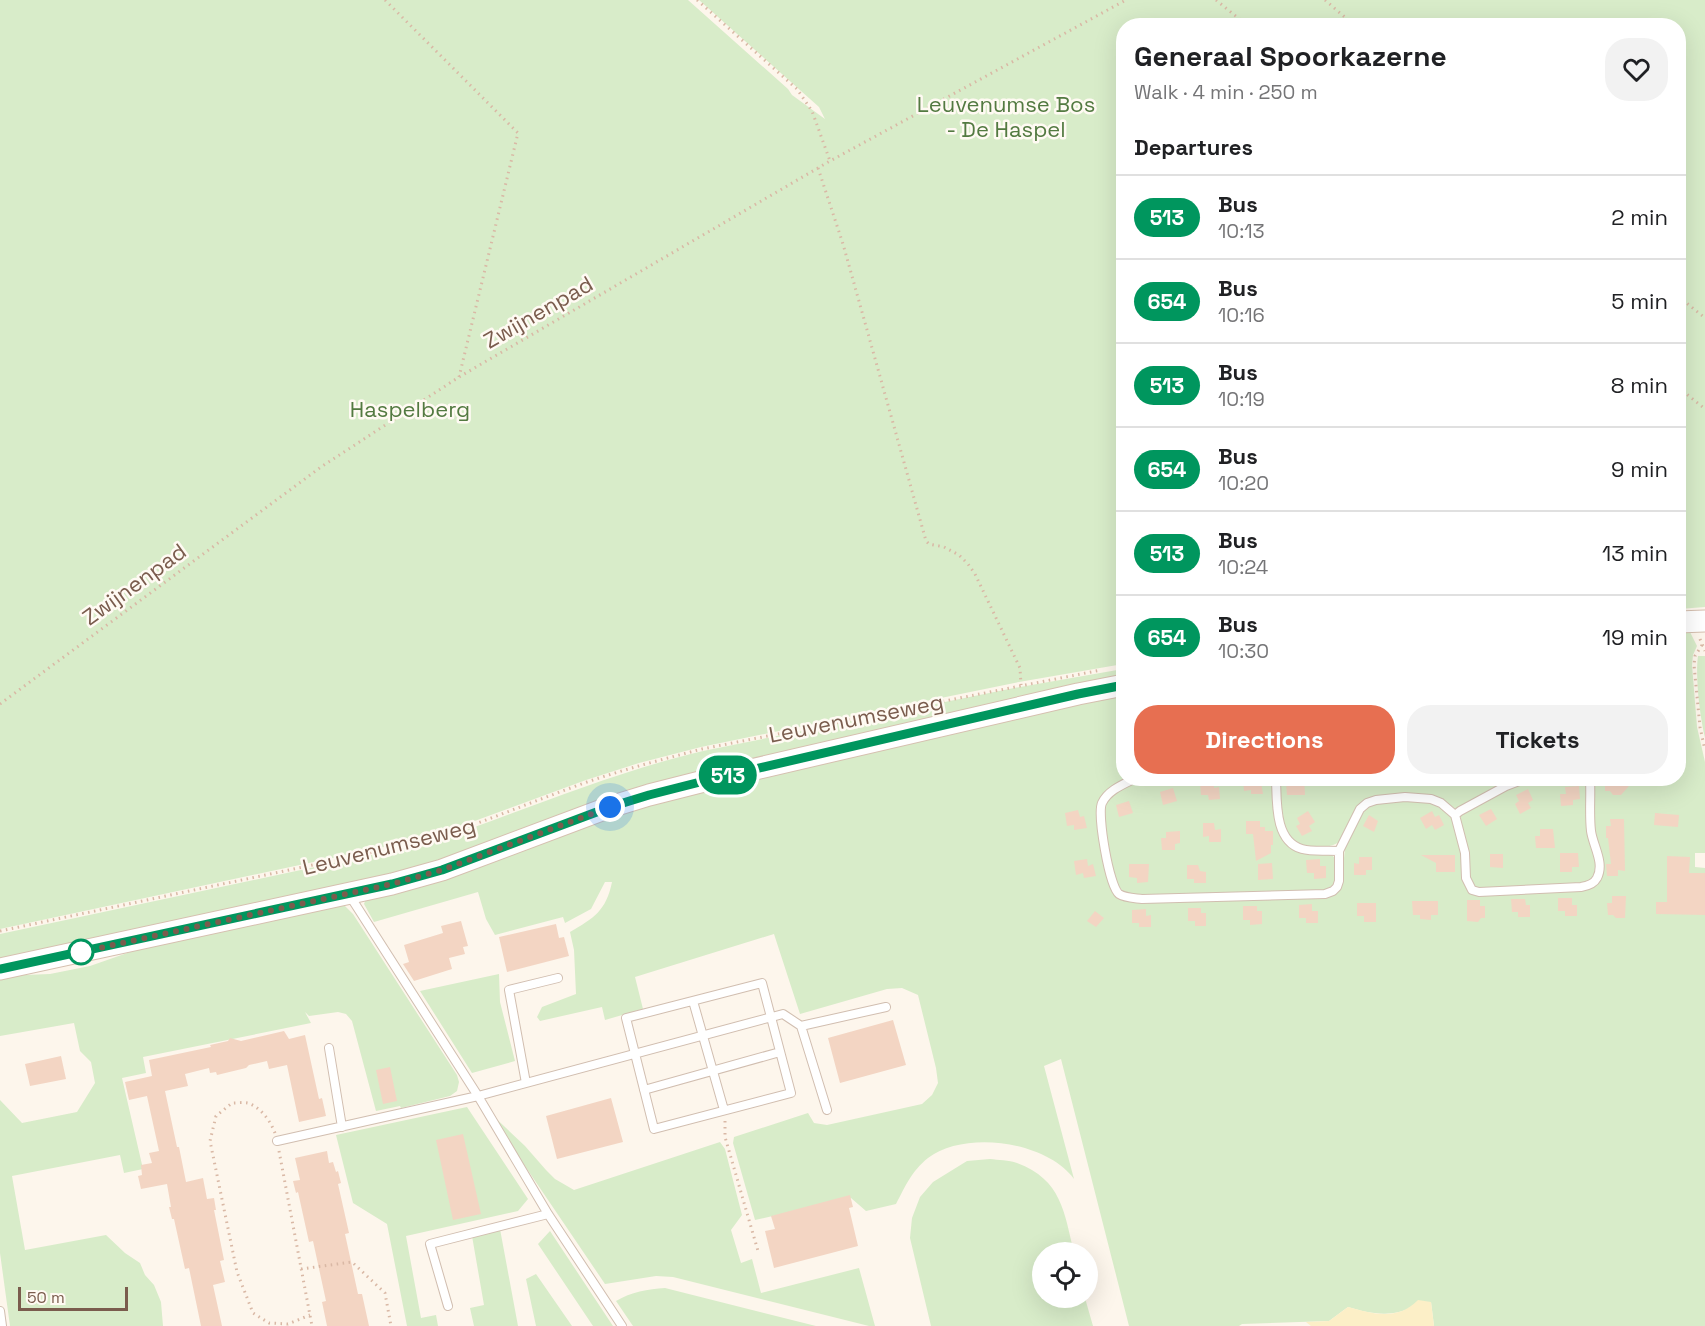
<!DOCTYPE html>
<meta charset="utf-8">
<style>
:root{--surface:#fff;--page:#f2f2f2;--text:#202124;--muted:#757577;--line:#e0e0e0;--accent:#e76f51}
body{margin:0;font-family:"Space Grotesk",sans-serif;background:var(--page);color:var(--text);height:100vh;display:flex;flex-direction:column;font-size:22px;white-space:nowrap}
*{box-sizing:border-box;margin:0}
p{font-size:20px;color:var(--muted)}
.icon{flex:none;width:33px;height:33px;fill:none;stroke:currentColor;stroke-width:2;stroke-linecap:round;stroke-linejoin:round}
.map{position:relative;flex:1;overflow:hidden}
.panel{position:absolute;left:1116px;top:18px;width:570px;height:768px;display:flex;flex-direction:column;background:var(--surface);border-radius:24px;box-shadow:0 6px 24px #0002}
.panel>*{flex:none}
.badge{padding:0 12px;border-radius:20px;font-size:21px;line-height:39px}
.fabs{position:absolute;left:1032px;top:1242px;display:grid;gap:12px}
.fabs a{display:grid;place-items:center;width:66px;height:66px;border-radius:50%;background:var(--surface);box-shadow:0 6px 24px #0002;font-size:30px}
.scale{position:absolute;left:18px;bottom:15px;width:110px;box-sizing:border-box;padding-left:6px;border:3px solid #7a5c4d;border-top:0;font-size:16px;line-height:21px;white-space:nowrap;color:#7a5c4d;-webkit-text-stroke:4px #fffaf3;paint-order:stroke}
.you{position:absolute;width:30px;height:30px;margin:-15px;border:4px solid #fff;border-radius:50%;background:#1a73e8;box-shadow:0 0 0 9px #1a73e833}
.map>.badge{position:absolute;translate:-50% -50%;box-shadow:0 0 0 3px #fff}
h2{padding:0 18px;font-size:22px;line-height:54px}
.round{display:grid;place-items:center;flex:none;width:63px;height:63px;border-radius:24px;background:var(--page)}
.headline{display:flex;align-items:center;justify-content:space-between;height:102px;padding:0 18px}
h1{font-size:28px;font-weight:600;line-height:45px}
.action{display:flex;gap:12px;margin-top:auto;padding:12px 18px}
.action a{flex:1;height:69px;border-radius:24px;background:var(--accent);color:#fff;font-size:24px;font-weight:600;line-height:69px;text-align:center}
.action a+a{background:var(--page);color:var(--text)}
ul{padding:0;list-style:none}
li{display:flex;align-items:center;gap:18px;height:84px;padding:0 18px;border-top:2px solid var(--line)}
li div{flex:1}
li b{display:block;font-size:22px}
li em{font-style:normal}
li .badge{min-width:66px;font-weight:700;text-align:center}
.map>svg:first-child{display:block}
.green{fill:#d8ecc9}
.sand{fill:#fcefc7}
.building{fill:#f3d5c3}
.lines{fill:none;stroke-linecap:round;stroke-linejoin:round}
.lane-casing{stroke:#d1beb0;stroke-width:10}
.secondary-casing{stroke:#d6c0b0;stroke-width:23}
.path{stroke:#d9b8a5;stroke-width:3;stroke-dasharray:1.5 4.5;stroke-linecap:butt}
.lane{stroke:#fff;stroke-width:8}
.secondary{stroke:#fff;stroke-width:21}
.line-casing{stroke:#fff;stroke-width:14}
.line{stroke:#00965e;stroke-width:9}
.walk{stroke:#7a5c4d;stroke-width:6;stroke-dasharray:0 10.8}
.stop-dot{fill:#fff;stroke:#00965e;stroke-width:3}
.labels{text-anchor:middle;stroke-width:5;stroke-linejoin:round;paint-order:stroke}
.park-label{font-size:22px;fill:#537a41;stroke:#fffaf3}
.street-label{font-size:22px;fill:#7a5c4d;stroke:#fffaf3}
</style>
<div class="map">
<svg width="1705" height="1326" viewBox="0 0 1705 1326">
<rect width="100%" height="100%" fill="#fdf6ec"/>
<path class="green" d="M0,0H688L788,89L792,95L825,119L819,107L699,0H1705V607L1679,609L1678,26H1124L1123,664L1019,682L701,747L639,763L586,780L431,837L0,929Z
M1679,629L1689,630L1697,646L1693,655L1692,665L1697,727L1705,762V853H1695V867L1705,868V1326H1434L1431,1302C1420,1305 1410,1309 1399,1312C1381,1316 1365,1312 1348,1307L1329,1321L1242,1324L1239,1326H1129L1061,1059L1044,1066L1074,1179C1046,1141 965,1130 928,1158C911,1172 906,1185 896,1204L866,1211L851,1198L755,1220L733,1143L734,1137L808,1113L814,1123L827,1125L922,1104L932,1095L938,1083L936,1068L918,995L902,988L887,989L800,1014L774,934L635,977L643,1009L605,1020L602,1007L540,1021L537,1017L542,1007L576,994L574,950L570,932C594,918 606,911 612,882H605L591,909L565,923L563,917L495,935L486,919L478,892L374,922L364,904L366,899L612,814L1123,691L1124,778L1128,779L1115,786L1097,818L1107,877L1111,888L1117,896L1326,897L1342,881L1345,847L1362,810L1368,805L1376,803L1404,799L1431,801L1439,805L1452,817L1462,854L1463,878L1466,887L1469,892L1581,890L1601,878L1594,832L1593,779L1678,778Z
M1698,656H1705V738C1700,716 1695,678 1698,656Z
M1123,669V678L1077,688L438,864L0,963V934L432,842C523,811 610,773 703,751L1014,688Z
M1145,779H1273C1274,805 1270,848 1305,853C1313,854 1327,850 1333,856C1338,860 1337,883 1333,887C1331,889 1326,890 1324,891L1142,896C1125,894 1120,892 1113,876L1103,811L1109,796L1118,790Z
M1280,779H1518L1456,809L1442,800L1366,801L1339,842C1331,847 1324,847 1316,847C1278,847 1279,807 1280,779Z
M1537,779H1585L1586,780C1590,792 1598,862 1595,873C1593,880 1587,882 1581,884L1480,889L1474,887L1470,878L1460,815L1520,783Z
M344,905L353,914L457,1075L459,1082L457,1091L450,1096L401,1108L400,1106L376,1111L352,1021L346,1014L338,1012L309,1016L305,1012L311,1023L143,1057L146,1073L122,1078L143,1169L124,1173L120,1155L12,1176L25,1250L106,1235L125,1253L140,1263L145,1275L154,1285L161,1302L163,1326H10L0,1253V1100L22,1123L77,1112L95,1083L91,1062L80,1051L74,1023L0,1036V976L50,974L90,966L153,944Z
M499,974L500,1002L515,1061L472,1073L420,991Z
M467,1107L528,1199L518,1211L406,1236L421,1318L436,1315L438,1326H407L387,1224L353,1203L336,1135Z
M487,1110L525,1146L546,1170L555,1179L574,1190L720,1142L725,1149L742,1215L731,1230L741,1263L752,1259L761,1293L859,1268L875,1326H869L673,1277L656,1276L605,1284Z
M990,1159C998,1160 1009,1160 1017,1163C1062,1180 1064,1212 1074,1252H1042V1298H1085L1093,1326H931L910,1238L912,1218L920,1197L933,1182L967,1161Z
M500,1229L518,1326H474L470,1308L484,1305L472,1236Z
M550,1231L613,1326H593L538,1244Z
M536,1274L572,1326H536L526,1279Z
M665,1288L816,1326H633L616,1301C631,1292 648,1289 665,1288Z"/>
<path class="sand" d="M1418,1300L1431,1302L1434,1326H1311L1306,1322L1329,1321L1348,1307C1373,1314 1398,1321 1418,1300Z"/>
<path class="building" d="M1243,778H1256V782H1261L1263,794H1251V790L1244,791Z
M1291,778H1304L1305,795H1287L1286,783H1291Z
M1636,778L1621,795H1613L1610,791H1605V779Z
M1214,781V788L1219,787L1220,799L1209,800L1208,795H1201L1200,782Z
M1579,786L1580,799L1573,800V805L1561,806L1560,794H1566L1565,787Z
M1173,788L1177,801L1163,805L1160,792Z
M1528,789L1533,800L1528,803L1531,808L1520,814L1515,804L1519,801L1516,795Z
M1129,801L1133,813L1119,817L1116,805Z
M1491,809L1497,819L1486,826L1479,815Z
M1078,810L1080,817L1084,816L1087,828L1074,830V825L1067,826L1065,813Z
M1308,811L1315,822L1309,826L1312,831L1302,836L1296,826L1300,824L1297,818Z
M1432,811L1435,817L1439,815L1444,825L1435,830L1432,825L1426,829L1420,818Z
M1655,813L1679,815L1678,827L1654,825Z
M1369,815L1378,821L1374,832L1363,826Z
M1610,819H1624L1625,871L1618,870V876H1607L1606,864H1611L1608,838H1606V826H1611Z
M1246,821H1260V827H1265V831H1273V845H1271V853L1256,861L1253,834H1246Z
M1203,823H1214L1215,830L1221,829V842H1209V836L1203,837Z
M1540,829H1553L1555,848H1536L1535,836H1540Z
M1180,831V843L1175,844V850H1162L1161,838H1166V832Z
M1560,853H1578L1579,867H1572V872H1560Z
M1490,854H1503V868L1490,867Z
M1421,855H1455V872H1436V863Z
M1667,856L1690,857L1689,873H1705V915L1656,914V902H1667Z
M1359,857H1372V870H1366V875H1354V863L1359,864Z
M1087,859L1088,866L1093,864L1096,876L1084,878L1083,873L1076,875L1074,861Z
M1320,859V866H1326V878L1314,879V873H1307L1306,860Z
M1272,863L1273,879L1258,880V864Z
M1129,864H1149L1148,882L1137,883V878L1129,877Z
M1187,865H1198L1200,871L1206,872V883H1194V879H1187Z
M1612,896H1626L1625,918H1616L1613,915H1608L1607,903H1612Z
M1558,898H1572V905H1577V916H1565V911H1558Z
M1511,899H1525L1526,905H1530V917H1518V912H1512Z
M1467,900H1480V906H1485V918H1481L1478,922L1467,921Z
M1412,901H1438V915H1431V920L1420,919V915H1413Z
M1357,903H1376V922H1364V916H1357Z
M1312,904V911H1318V923H1306V918H1299V905Z
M1243,906H1257V911H1262V924L1250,925V920H1243Z
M1188,908H1201V913H1206V926H1195V921H1188Z
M1146,909V916L1151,915V927H1139V923H1132V910Z
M1095,911L1104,918L1096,927L1087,921Z
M461,921L468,946L463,947L465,954L449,958L452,969L414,981L403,964L409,962L404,945L443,933L441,926Z
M556,924L559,938L564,937L569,956L507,972L499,937Z
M893,1020L906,1065L840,1083L828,1038Z
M284,1031L289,1039L305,1035L319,1099L322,1098L326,1116L299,1122L287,1065L269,1069L267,1061L249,1065L246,1068L217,1075L216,1072L210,1073L209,1068L185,1074L188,1086L165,1091L177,1147H179L186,1182L203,1178L207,1199L214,1198L216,1210H214L224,1260L220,1261L225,1282L213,1285L222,1326H201L189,1268L185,1269L174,1219H172L169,1207H171L167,1184L141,1189L138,1176L142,1175L141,1165L152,1163L149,1153L159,1151L147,1096L129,1100L125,1082L152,1076L149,1060L211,1047L210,1045L228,1041L230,1038L241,1041Z
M61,1056L66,1079L30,1086L25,1064Z
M390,1067L397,1101L383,1104L376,1070Z
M611,1098L623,1142L557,1159L546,1116Z
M463,1134L481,1214L453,1220L436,1140Z
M327,1151L329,1163L333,1162L336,1172L338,1171L341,1183L338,1184L349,1233L345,1234L358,1294H362L369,1326H327L322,1302L326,1301L313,1241L309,1242L298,1192L296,1193L293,1181L300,1180L295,1158Z
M850,1195L853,1207L849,1208L858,1246L774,1268L765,1231L775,1229L771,1216Z"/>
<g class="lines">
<g class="lane-casing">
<path id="lane" d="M1136,778C1124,784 1108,790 1102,803C1097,814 1109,886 1119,894C1125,898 1135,898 1142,899L1325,894L1333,891L1337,887L1339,881V851L1360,809L1367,803L1376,800L1405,797L1431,799L1441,803L1455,815L1465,853L1466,878L1472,890L1479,892L1581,887C1587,886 1594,884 1597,878C1605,863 1593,846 1591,831C1589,814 1591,796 1590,778
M1276,778C1277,801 1274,841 1302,849C1313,852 1327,850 1339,851
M1455,815L1460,811L1506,786L1527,778
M350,896L478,1096L548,1214L622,1326
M762,983L791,1093L654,1129L626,1018Z
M693,1001L724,1110
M801,1026L886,1007
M329,1048L342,1127
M526,1083L509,990L558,978
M644,1090L780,1052
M277,1141L478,1096L783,1014L801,1026L827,1110
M448,1306L430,1244L548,1214
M0,1311L2,1326"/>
</g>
<g class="secondary-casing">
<path id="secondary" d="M1678,622L1705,621
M0,969L392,884L442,870L610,807L649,795L712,779L1078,694L1124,685"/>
</g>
<path class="path" d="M385,0L518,133L459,377
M697,0L797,89L812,111L830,161
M1216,0L1248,26
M1325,0L1355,26
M818,168L843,244L926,541L929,544L944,547L959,555L968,564L975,574L1020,668L1021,685
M1678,296L1705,318
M1678,387L1705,409
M1700,639L1705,651
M1702,645L1695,656L1694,665L1700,727L1705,750
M0,704L321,467L459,377L830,161L1126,0
M0,931L431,840C483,822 534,801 587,782C625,769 664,759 702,749L1101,670
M725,1121V1137L758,1251
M275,1133C270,1120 261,1108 248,1103C243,1102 237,1103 232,1103L216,1116L210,1141L237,1272L253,1313L269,1323L288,1324L310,1315
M279,1151L312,1326
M301,1269L352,1262L385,1293L391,1326"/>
<use href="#lane" class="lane"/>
<use href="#secondary" class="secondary"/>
</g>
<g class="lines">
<g class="line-casing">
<path id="line" d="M0,969L392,884L442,870L610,807L649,795L712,779L1078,694L1124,685"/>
</g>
<use href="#line" class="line"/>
<path class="walk" d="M81,952L392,884L442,870L610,807"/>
</g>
<circle class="stop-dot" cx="81" cy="952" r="12"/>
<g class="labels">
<g class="park-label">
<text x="1006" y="112">Leuvenumse Bos<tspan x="1006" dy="25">- De Haspel</tspan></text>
<text x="410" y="417">Haspelberg</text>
</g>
<g class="street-label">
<text transform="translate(538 312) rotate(-30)" y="8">Zwijnenpad</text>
<text transform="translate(134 584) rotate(-36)" y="8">Zwijnenpad</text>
<text transform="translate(856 718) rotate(-11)" y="8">Leuvenumseweg</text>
<text transform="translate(389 846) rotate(-14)" y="8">Leuvenumseweg</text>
</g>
</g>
</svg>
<div class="fabs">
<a><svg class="icon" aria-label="locate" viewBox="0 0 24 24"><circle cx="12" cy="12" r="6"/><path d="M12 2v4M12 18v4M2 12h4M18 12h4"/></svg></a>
</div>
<div class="scale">50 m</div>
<div class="you" style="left:610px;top:807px"></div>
<b class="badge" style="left:728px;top:775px;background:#00965e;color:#fff">513</b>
<section class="panel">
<div class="headline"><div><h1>Generaal Spoorkazerne</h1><p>Walk · 4 min · 250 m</p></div><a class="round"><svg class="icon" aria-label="heart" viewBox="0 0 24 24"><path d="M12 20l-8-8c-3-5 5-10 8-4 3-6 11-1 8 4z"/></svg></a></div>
<h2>Departures</h2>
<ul>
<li><span class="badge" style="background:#00965e;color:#fff">513</span><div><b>Bus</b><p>10:13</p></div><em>2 min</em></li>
<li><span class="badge" style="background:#00965e;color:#fff">654</span><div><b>Bus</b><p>10:16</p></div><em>5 min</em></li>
<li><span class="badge" style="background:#00965e;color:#fff">513</span><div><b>Bus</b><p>10:19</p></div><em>8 min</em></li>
<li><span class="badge" style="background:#00965e;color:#fff">654</span><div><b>Bus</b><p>10:20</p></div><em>9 min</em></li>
<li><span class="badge" style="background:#00965e;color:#fff">513</span><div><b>Bus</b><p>10:24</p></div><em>13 min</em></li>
<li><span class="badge" style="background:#00965e;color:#fff">654</span><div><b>Bus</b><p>10:30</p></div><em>19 min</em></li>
</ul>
<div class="action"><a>Directions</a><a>Tickets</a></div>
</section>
</div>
